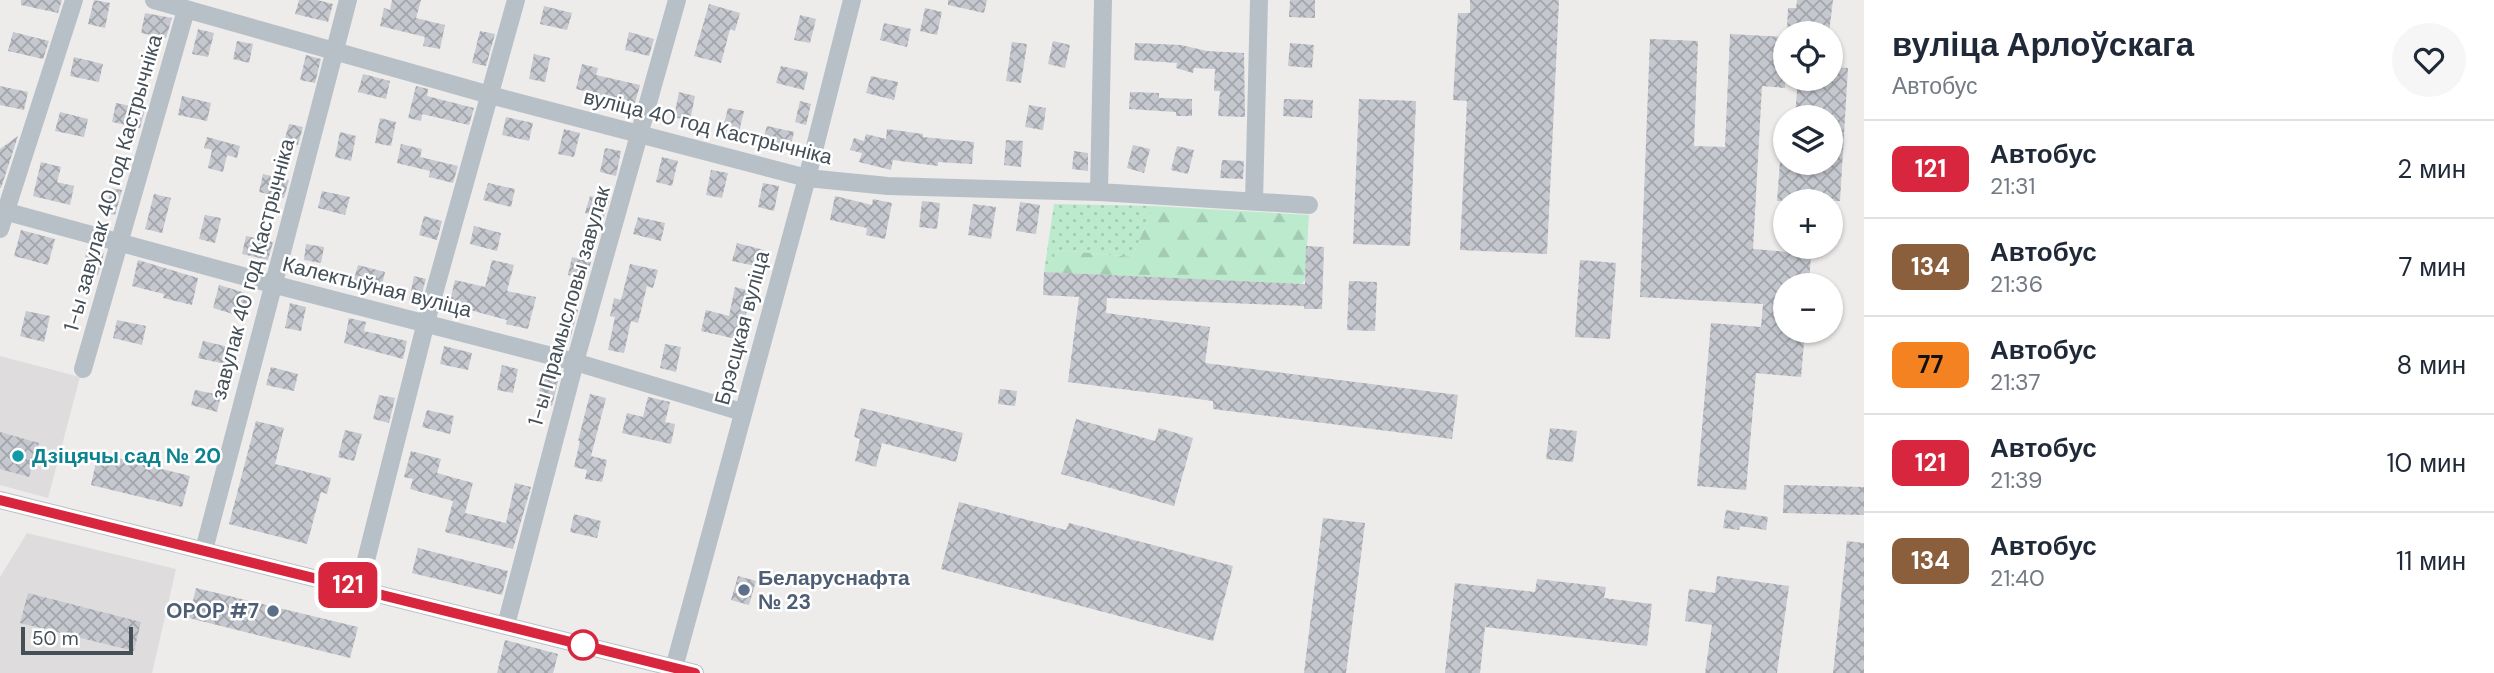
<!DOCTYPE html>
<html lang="ru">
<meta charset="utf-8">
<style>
:root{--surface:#fff;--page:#f6f6f7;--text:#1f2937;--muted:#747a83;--line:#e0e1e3}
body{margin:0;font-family:"DM Sans",sans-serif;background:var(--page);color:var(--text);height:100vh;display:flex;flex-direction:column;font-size:26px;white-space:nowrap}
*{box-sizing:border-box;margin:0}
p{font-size:23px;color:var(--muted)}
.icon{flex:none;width:38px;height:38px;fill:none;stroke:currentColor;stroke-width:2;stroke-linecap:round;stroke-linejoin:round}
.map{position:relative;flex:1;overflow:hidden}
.drawer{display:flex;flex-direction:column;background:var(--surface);width:630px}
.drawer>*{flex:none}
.badge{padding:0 14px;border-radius:10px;font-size:24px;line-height:46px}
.controls{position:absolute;left:1773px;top:21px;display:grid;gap:14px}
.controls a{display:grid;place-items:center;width:70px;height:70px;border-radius:50%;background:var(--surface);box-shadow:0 2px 5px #0004;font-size:35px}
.scale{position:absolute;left:21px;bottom:18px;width:112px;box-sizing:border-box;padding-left:7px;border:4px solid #454f57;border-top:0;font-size:19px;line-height:24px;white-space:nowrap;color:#454f57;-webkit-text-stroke:5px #fff;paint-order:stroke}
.map>.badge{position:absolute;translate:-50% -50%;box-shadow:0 0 0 4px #fff}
.round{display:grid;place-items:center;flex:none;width:74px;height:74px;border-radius:37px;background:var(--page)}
.headline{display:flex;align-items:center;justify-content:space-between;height:119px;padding:0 28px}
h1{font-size:33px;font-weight:600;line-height:52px}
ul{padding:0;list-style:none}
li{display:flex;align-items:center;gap:21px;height:98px;padding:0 28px;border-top:2px solid var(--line)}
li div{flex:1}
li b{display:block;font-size:26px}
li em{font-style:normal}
li .badge{min-width:77px;font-weight:700;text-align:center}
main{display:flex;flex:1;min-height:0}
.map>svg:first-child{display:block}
.education{fill:#dfdcdd}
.grass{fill:url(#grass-dots)}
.forest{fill:url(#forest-firs)}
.building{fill:url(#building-cross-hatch)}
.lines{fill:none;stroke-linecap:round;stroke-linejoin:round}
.minor{stroke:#b8c0c7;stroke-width:18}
.line-casing{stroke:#fff;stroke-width:16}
.line{stroke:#d7263d;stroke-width:10}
.culture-dot{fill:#0f9aa8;stroke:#fff;stroke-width:2.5}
.service-dot{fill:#5c6f8a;stroke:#fff;stroke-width:2.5}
.stop-dot{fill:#fff;stroke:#d7263d;stroke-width:3.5}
.labels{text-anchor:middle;stroke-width:5;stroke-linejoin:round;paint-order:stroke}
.street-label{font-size:21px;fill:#454f57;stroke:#fff}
.culture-label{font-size:21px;font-weight:bold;fill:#0d838f;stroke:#fff;text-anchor:start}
.service-label{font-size:21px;font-weight:bold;fill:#4e5e75;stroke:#fff;text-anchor:start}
</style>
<main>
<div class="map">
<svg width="1864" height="673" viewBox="0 0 1864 673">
<defs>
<pattern id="grass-dots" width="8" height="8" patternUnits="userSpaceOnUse" patternTransform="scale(1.75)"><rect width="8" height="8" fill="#bceacd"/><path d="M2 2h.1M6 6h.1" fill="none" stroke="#a3cab2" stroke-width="1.8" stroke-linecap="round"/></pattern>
<pattern id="forest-firs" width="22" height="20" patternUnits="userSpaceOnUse" patternTransform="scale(1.75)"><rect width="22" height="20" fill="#bceacd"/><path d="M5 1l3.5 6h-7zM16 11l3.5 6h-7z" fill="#a3cab2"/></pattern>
<pattern id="building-cross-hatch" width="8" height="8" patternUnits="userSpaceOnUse" patternTransform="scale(1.75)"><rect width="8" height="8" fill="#c5c8ce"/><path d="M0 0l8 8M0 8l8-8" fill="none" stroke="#a2a5aa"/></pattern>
</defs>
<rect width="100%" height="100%" fill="#eeebeb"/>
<path class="education" d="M0,356L80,377L48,498L0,485Z
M27,533L176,569L152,673H0V577Z"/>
<path class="grass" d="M1054,204L1154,206L1132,257L1058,250L1044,272Z"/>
<path class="forest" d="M1154,206L1309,215L1305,280L1301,284L1044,272L1058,250L1132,257Z"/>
<path class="building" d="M21,0H62L58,13L21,5Z
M94,0L110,3L105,28L88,24Z
M299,0H317L333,4L328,22L295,14Z
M392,0H421L416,18L445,25L440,49L423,46L425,37L380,26L384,8L390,10Z
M948,0H987L984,13L948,5Z
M1290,0H1315V18L1289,17Z
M1470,0H1559L1547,254L1460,250L1467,101L1453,100L1458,13H1470Z
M1797,0H1833L1829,33L1787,29L1788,8H1796Z
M709,4L740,13L735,31L730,29L721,63L694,56Z
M544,6L572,13L567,30L540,24Z
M925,8L942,12L937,35L920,31Z
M145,13L172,18L166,38L141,33Z
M800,15L816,19L810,43L794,40Z
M884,23L911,29L907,47L880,40Z
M198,29L214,33L208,57L192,54Z
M480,31L495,34L486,66L472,63Z
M13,32L49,41L43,59L8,51Z
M629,32L654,39L649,56L625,50Z
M1730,34L1785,37V88L1762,86L1753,249L1811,254L1809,285H1785V331H1805L1801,377L1756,373L1746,490L1697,486L1711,323L1761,327L1763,304L1640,297L1650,39L1698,41L1694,146L1725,147Z
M237,41L253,44L249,63L233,59Z
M1053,41L1070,45L1065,68L1048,64Z
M1012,42L1027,44L1021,83L1006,81Z
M1135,43L1181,45L1207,51L1244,53L1245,117L1218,116L1220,91H1214L1215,69L1194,68L1193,73L1176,68L1177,63L1134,60Z
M1290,43L1314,45L1312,68L1288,66Z
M534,54L550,58L545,82L529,79Z
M306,55L321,59L315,83L300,80Z
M74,57L103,64L99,82L70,76Z
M582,64L598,68L596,75L640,85L635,103L576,89Z
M781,66L808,72L804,90L776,83Z
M1830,67L1848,68L1840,201H1777L1780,162L1830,163V117H1795L1798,79H1830Z
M363,74L390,81L386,99L358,92Z
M871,76L898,82L894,100L866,93Z
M0,86L28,92L24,110L0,105Z
M416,86L428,89L427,96L474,108L469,125L422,114L421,121L408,118Z
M679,92L695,96L690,121L674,117Z
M1130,92L1159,93V98L1192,99V116H1176V112L1129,109Z
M182,96L211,103L207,121L178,115Z
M1284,99L1313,100L1312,118L1283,116Z
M1359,99L1416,101L1410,246L1353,244Z
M800,101L811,104L806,125L795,122Z
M116,103L145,109L140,128L112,122Z
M1029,105L1046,108L1043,130L1025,127Z
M728,108L744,111L738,136L722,132Z
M60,112L88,119L84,137L55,131Z
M506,117L533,123L529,141L502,135Z
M380,118L396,122L391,146L375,143Z
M289,124L303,127L298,145L284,142Z
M767,126L794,132L790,150L762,143Z
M564,129L580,133L574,157L558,154Z
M887,129L923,134V137L974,142L972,164L938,162V166L893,160L891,170L859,162L862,153L850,150L854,138L864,141L866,134L886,139Z
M340,132L356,136L351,161L335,157Z
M18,136L1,188H0V149Z
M207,137L240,146L237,158L227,155L223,172L208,168L212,150L204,148Z
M1006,140L1023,141L1021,167L1004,165Z
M401,144L422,149L420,157L458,166L453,183L429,177L430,171L397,163Z
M1133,145L1150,149L1144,173L1127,168Z
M1177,146L1194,150L1188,174L1171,170Z
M605,148L621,151L616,176L600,172Z
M1074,151L1088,153V171L1072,169Z
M662,157L678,161L672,186L656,182Z
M1222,160L1244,161L1243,179L1220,178Z
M41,162L61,167L57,182L74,186L70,205L33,196Z
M711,170L728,173L722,198L706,195Z
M263,174L289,180L284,198L259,192Z
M488,183L515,189L511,207L483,200Z
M763,183L779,186L774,211L758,207Z
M111,188L122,190L115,215L105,213Z
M322,191L350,197L345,215L318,208Z
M154,194L171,198L162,233L145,229Z
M590,196L609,200L604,218L585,213Z
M835,196L872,205L873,199L892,203L885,239L866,235L867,228L830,220Z
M922,201L940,203L937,229L919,227Z
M1020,202L1040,205L1036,234L1016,231Z
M973,204L996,207L991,239L968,235Z
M205,215L221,218L215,243L199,239Z
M424,216L442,221L437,240L419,235Z
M638,217L665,223L661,241L633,234Z
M474,226L501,233L497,251L470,244Z
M21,230L55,239L48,265L14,256Z
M246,236L273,242L268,260L242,254Z
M737,243L764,250L760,267L732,261Z
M306,244L324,247L321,263L304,260Z
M1306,246L1324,247L1322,309H1304V306L1107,298L1106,313L1210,327L1205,363L1458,395L1452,439L1213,409V401L1068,382L1079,297L1043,295L1044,272L1305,284Z
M87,249L104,253L98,275L82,271Z
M572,257L591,262L586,279L568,275Z
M138,260L198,278L192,305L163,298L164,294L132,286Z
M492,260L514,265L507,291L536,297L528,329L506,324L507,320L470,310L468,319L447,314L455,280L485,287Z
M1580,260L1616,263L1610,339L1575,337Z
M630,264L658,270L653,288L647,286L638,323L631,321L624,353L608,350L615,317L610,316L614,298L621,300Z
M358,265L385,272L381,290L353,283Z
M414,276L426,279L419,303L409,301Z
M1349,281L1377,282L1375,331L1347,330Z
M219,285L249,294L243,317L213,308Z
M735,287L751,291L745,320L750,321L745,341L701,331L706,310L729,316Z
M290,303L306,307L301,331L285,328Z
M565,307L578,310L570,339L559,336Z
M26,311L50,316L44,342L20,336Z
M349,318L366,322L364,331L407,341L403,359L344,343Z
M117,320L146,326L142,345L113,338Z
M203,341L229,347L225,364L198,358Z
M665,344L681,347L676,372L660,368Z
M444,346L472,353L468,370L440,364Z
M502,365L518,369L513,393L497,390Z
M271,367L298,374L294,391L266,385Z
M542,377L558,381L552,406L537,402Z
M1000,389L1017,391L1015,406L998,404Z
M195,390L221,395L217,412L191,405Z
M590,394L606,398L591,456L607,460L602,482L585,479L587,470L574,467L580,441H578Z
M379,395L395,398L389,423L373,419Z
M648,397L670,402L665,422L675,424L671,444L622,433L627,413L643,417Z
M861,408L963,433L956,462L882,443L876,467L855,461L860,439L854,437Z
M427,410L454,416L450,434L422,427Z
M1076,419L1155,441L1159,428L1193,438L1174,506L1061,474Z
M256,421L284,428L275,464L331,478L327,494L321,492L307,544L229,524Z
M1550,428L1577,431L1573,462L1546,459Z
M345,430L362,434L354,461L338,457Z
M0,432L39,443L29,477L0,469Z
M411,451L441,459L437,473L473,483L465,513L506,523L515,483L531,487L513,549L445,532L453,501L410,489L413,479L404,477Z
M98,453L190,476L182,507L91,485Z
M1784,485L1864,487V515L1783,513Z
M959,502L1066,530L1069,523L1233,566L1213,641L941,569Z
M1726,510L1768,517L1766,530L1740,526L1739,530L1723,528Z
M574,514L601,521L597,538L570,532Z
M1323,518L1365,523L1346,673H1304Z
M1847,541L1864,543V673H1833Z
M418,548L508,571L502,595L412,573Z
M738,576L756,581L749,605L731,600Z
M1717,576L1789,586L1777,673H1705L1712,625L1685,621L1689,589L1715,593Z
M1537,579L1606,587L1604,598L1652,604L1647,646L1485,627L1480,673H1445L1455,583L1535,592Z
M196,588L358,627L350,658L189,618Z
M28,593L141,622L134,651L20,623Z
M505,640L558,654L553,673H497Z"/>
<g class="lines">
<path class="minor" d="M154,0L490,95L807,178L888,186L1099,192L1309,205
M1099,192L1103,0
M1254,202L1259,0
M0,210L272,284L575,362L742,412
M0,229L74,0
M83,369L186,10
M0,500L695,673
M204,550L348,0
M359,588L426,322L516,0
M506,625L575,362L677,0
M674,668L807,178L852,0"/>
</g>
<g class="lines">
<g class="line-casing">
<path id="line" d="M0,500L695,673"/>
</g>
<use href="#line" class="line"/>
</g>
<circle class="culture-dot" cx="18" cy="456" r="7"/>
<g class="service-dot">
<circle cx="744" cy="590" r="7"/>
<circle cx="273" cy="611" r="7"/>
</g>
<circle class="stop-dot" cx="583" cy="645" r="14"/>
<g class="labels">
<g class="street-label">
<text transform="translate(708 127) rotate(14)" y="7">вуліца 40 год Кастрычніка</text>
<text transform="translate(113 183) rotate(-74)" y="7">1-ы завулак 40 год Кастрычніка</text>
<text transform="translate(253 269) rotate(-75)" y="7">завулак 40 год Кастрычніка</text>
<text transform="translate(377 287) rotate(14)" y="7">Калектыўная вуліца</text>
<text transform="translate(569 306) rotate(-74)" y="7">1-ы Прамысловы завулак</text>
<text transform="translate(742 328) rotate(-75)" y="7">Брэсцкая вуліца</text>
</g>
<g class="culture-label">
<text x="32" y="463">Дзіцячы сад № 20</text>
</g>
<g class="service-label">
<text x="758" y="585">Беларуснафта<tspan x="758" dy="24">№ 23</tspan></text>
<text x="259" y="618" text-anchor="end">OPOP #7</text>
</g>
</g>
</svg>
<div class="controls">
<a><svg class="icon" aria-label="locate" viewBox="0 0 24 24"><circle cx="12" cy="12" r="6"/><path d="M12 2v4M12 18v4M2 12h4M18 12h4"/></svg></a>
<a><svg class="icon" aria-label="layers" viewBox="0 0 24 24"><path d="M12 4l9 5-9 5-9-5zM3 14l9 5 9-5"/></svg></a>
<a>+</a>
<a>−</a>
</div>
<div class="scale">50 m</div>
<b class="badge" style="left:348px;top:585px;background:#d7263d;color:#fff">121</b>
</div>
<section class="drawer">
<div class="headline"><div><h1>вуліца Арлоўскага</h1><p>Автобус</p></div><a class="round"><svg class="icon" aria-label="heart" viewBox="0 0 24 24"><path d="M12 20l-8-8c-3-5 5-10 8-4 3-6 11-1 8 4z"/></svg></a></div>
<ul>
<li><span class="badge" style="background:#d7263d;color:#fff">121</span><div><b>Автобус</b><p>21:31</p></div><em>2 мин</em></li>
<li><span class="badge" style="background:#8b5e3c;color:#fff">134</span><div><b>Автобус</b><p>21:36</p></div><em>7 мин</em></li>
<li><span class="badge" style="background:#f58220;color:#111">77</span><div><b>Автобус</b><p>21:37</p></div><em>8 мин</em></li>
<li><span class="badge" style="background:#d7263d;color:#fff">121</span><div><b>Автобус</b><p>21:39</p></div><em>10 мин</em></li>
<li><span class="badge" style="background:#8b5e3c;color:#fff">134</span><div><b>Автобус</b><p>21:40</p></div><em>11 мин</em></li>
</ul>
</section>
</main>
